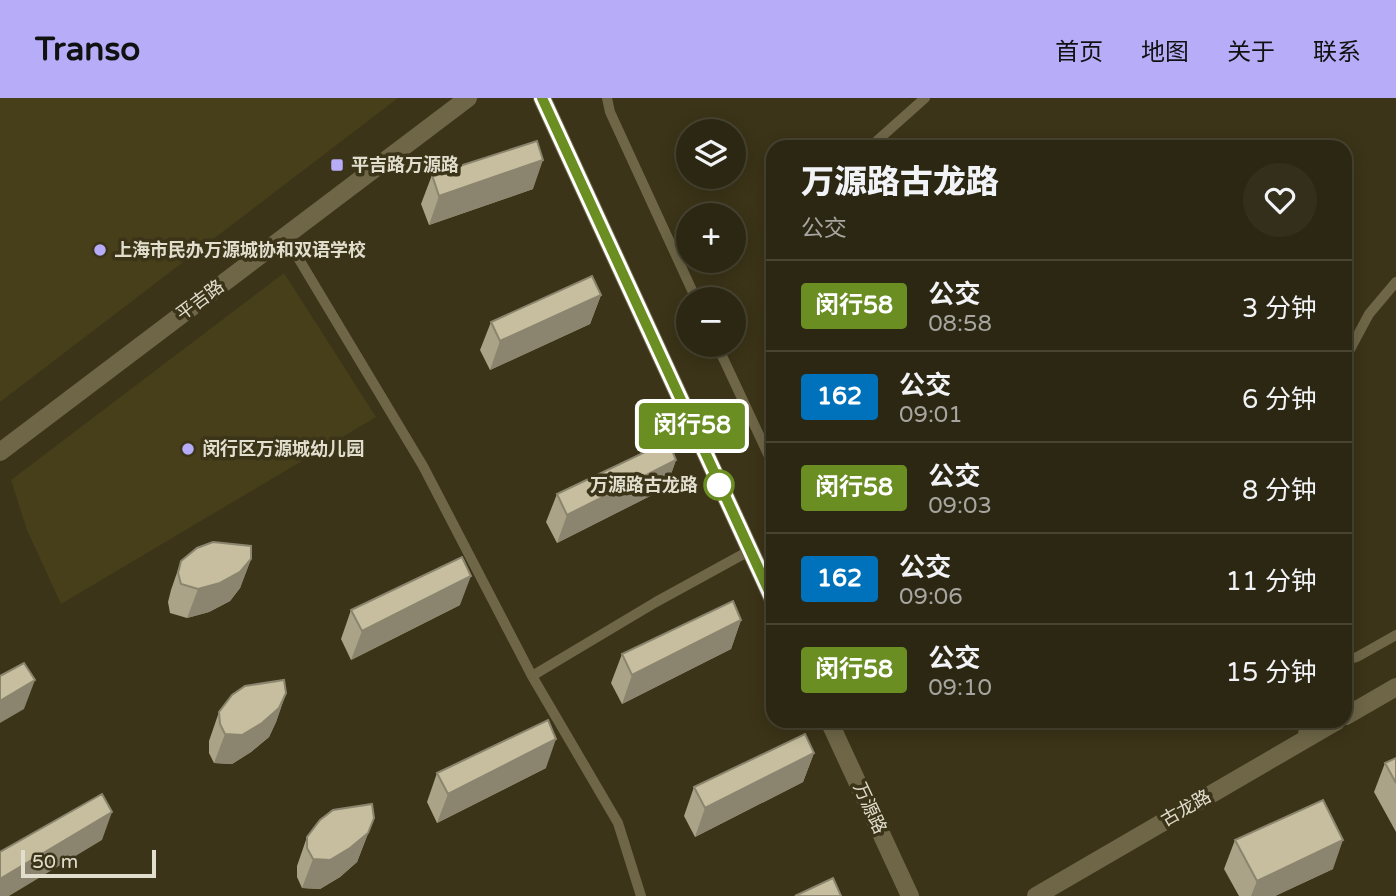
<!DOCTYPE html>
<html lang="zh">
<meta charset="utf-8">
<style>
:root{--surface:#2c2712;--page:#342f1b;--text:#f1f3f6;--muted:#a6a59f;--line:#484432;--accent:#b6acf8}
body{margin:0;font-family:"Varela Round","Noto Sans SC",sans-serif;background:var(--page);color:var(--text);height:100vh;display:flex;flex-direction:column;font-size:26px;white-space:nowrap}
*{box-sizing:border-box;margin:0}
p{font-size:23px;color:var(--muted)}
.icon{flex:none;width:38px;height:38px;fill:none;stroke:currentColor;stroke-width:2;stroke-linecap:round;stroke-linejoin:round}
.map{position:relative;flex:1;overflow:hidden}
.details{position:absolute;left:766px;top:42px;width:586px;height:588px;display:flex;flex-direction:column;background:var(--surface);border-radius:21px;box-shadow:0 4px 18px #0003,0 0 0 2px var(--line)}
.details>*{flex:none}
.badge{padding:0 14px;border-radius:5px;font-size:24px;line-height:46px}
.fabs{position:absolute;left:676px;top:21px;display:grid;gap:14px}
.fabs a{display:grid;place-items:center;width:70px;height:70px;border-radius:50%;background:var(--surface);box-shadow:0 4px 18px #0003,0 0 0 2px var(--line);font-size:35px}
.scale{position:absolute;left:21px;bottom:18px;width:135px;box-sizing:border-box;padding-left:7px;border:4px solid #e2dece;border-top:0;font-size:19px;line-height:24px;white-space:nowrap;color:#e2dece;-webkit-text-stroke:5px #3b3418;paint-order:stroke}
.map>.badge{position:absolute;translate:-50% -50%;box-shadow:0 0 0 4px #fff}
.round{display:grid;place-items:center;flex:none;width:74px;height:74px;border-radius:37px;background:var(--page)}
.headline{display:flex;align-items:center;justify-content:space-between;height:119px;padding:0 35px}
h1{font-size:33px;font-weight:800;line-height:52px}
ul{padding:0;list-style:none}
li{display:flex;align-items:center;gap:21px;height:91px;padding:0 35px;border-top:2px solid var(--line)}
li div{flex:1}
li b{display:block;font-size:26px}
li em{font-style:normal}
li .badge{min-width:77px;font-weight:700;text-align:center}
header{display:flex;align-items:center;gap:42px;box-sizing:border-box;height:98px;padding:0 35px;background:var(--accent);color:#111}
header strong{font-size:33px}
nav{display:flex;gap:38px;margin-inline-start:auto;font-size:24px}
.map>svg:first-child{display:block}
.built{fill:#473e1a}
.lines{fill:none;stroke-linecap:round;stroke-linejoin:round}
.service{stroke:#6f6647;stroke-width:10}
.minor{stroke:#6f6647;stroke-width:18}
.wall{fill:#aaa388}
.shaded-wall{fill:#8b856f}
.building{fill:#c6be9e;stroke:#8b856f;stroke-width:2}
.line-casing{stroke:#fff;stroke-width:16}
.line{stroke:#6b8e23;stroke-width:10}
.poi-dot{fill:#b6acf8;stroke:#3b3418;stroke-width:2.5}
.stop-dot{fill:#fff;stroke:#6b8e23;stroke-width:3.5}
.labels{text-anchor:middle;stroke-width:7;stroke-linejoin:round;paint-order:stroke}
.poi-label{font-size:18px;font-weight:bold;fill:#e2dece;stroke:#3b3418;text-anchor:start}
.street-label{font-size:18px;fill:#e2dece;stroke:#3b3418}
.stop-label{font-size:18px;font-weight:bold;fill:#e2dece;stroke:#3b3418;text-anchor:end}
</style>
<header>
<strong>Transo</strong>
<nav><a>首页</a><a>地图</a><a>关于</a><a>联系</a></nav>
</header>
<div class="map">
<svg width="1396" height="798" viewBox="0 0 1396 798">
<rect width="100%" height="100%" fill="#3b3418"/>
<path class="built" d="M0,0H398L0,304Z
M284,175L376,319L61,506L27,432L11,382Z"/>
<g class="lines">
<path class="service" d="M607,0L610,14L696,201
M870,49L925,0
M285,138L423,368L532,578L618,725L641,798
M717,247L774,369
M1346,259L1369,216L1396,184
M1346,562L1357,559L1396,537
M532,578L656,504L749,453
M1303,642L1304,623"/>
<path class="minor" d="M542,0L774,504
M0,354L468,0
M1346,618L1396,589
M829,623L910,798
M1036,798L1337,623"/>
</g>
<path class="wall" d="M432,77L533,91L429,127L421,106Z
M601,197L590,226L490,272L480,252L491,224Z
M676,362L666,390L557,445L546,424L557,396Z
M251,461L240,490L230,503L209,514L187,520L170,515L168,504L171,492L181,463Z
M460,507L351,562L341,541L351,512Z
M741,522L731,551L622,606L611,585L622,556Z
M286,595L276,624L269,639L251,654L232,666L214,665L209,655V643L219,614Z
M814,655L803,684L695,739L684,718L694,689Z
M1396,660V734L1374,694L1385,665Z
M546,670L437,725L427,704L437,675Z
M374,720L357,764L340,779L320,791L302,790L297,779V768L307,739Z
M1235,742L1333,771L1275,798H1239L1224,771Z"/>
<path class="shaded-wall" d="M543,62L533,91L429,127L439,98Z
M601,197L590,226L490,272L500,243Z
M676,362L666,390L557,445L567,417Z
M251,461L240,490L230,503L209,514L187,520L198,491Z
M471,478L460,507L351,562L362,533Z
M741,522L731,551L622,606L632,577Z
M35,582L24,611L0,625V603Z
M286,595L276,624L269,639L251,654L232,666L214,665L225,636Z
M556,641L546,670L437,725L448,696Z
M814,655L803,684L695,739L705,710Z
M112,714L102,742L9,798H0V781Z
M374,720L357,764L340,779L320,791L302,790L313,761Z
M1343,742L1333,771L1275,798H1251L1257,783Z"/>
<path class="building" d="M537,43L543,62L439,98L432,77Z
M592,178L601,197L500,243L491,224Z
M668,343L676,362L567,417L557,396Z
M213,444L251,448V461L240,474L220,485L198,491L181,486L178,475L181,463L197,450Z
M462,459L471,478L362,533L351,512Z
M733,503L741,522L632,577L622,556Z
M24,565L35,582L0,603V578Z
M284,582L286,595L279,610L262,625L242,637L225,636L220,626L219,614L232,597L245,588Z
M548,622L556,641L448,696L437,675Z
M805,636L814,655L705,710L694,689Z
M1396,660V685L1385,665Z
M102,696L112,714L0,781V754Z
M1323,702L1343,742L1257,783L1235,742Z
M372,706L374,720L368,735L350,750L330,762L313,761L307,750V739L320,722L333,712Z
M833,780L841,798H795Z"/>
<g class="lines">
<g class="line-casing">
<path id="line" d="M542,0L774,504"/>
</g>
<use href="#line" class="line"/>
</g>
<g class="poi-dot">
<rect x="330" y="60" width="14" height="14" rx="3.5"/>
<circle cx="100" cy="152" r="7"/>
<circle cx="188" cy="351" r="7"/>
</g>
<circle class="stop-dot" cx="719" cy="387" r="14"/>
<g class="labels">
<g class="poi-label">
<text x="351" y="73">平吉路万源路</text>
<text x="114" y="158">上海市民办万源城协和双语学校</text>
<text x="202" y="357">闵行区万源城幼儿园</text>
</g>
<g class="street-label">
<text transform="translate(200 202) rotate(-37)" y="6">平吉路</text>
<text transform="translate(870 710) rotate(65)" y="6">万源路</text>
<text transform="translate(1186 710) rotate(-30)" y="6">古龙路</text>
</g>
<g class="stop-label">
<text x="698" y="393">万源路古龙路</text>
</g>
</g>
</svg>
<div class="fabs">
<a><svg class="icon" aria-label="layers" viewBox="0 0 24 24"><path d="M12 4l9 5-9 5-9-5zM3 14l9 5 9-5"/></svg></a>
<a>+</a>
<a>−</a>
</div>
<div class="scale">50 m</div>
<b class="badge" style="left:692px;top:328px;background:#6b8e23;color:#fff">闵行58</b>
<section class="details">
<div class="headline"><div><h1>万源路古龙路</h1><p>公交</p></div><a class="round"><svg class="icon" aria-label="heart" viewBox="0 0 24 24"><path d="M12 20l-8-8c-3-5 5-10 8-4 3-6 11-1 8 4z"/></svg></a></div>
<ul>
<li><span class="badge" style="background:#6b8e23;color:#fff">闵行58</span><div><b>公交</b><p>08:58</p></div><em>3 分钟</em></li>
<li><span class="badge" style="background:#0072bc;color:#fff">162</span><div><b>公交</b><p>09:01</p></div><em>6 分钟</em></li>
<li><span class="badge" style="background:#6b8e23;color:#fff">闵行58</span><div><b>公交</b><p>09:03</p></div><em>8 分钟</em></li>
<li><span class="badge" style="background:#0072bc;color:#fff">162</span><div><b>公交</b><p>09:06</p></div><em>11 分钟</em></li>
<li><span class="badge" style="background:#6b8e23;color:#fff">闵行58</span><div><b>公交</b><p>09:10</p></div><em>15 分钟</em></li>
</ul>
</section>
</div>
